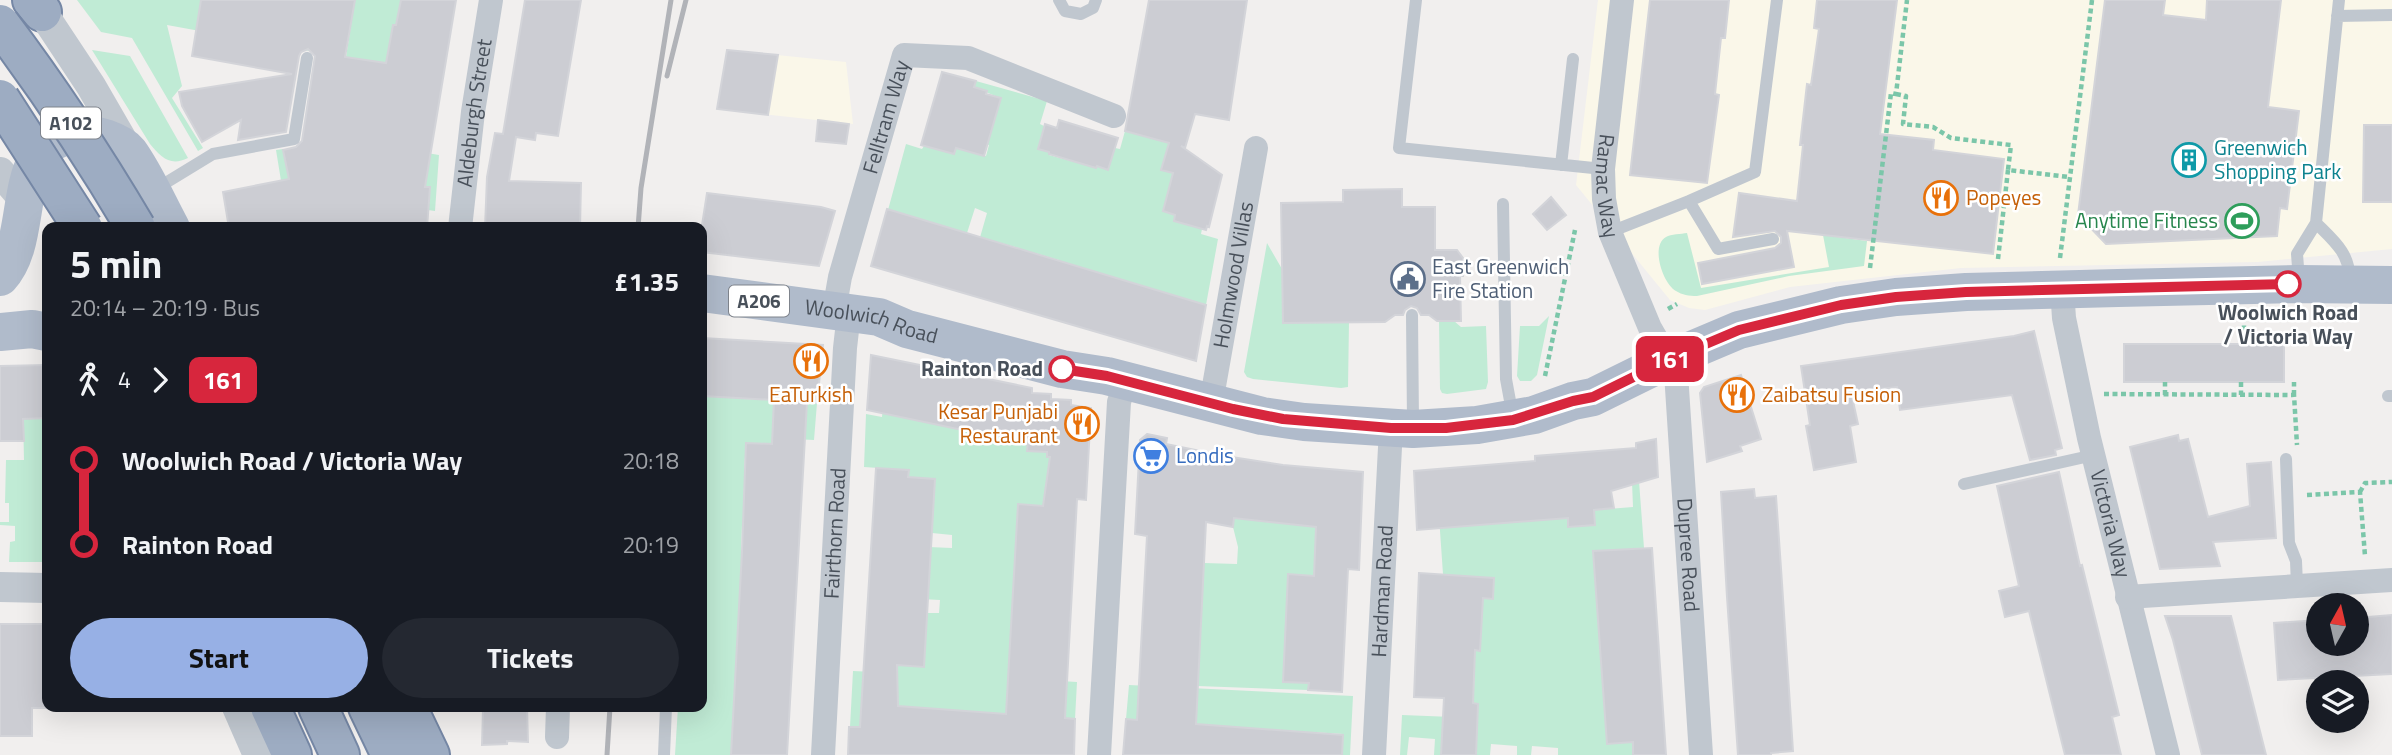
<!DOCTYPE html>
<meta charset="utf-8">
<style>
:root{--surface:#171b24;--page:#242831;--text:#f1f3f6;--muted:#9ea1a6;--accent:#97b0e5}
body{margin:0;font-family:"Titillium Web",sans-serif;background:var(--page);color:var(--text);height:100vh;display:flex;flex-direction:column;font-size:26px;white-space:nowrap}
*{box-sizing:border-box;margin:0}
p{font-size:23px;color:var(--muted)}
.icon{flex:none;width:38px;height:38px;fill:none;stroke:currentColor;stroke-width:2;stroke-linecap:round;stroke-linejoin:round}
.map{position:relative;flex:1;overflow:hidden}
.side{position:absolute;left:42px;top:222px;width:665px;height:490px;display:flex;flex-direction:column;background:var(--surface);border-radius:14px;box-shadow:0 7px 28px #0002}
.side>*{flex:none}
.badge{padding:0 14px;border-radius:10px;font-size:24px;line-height:46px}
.needle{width:46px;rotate:8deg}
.fabs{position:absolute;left:2306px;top:593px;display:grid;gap:14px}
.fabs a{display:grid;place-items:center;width:63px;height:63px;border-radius:50%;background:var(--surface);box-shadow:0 7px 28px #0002;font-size:35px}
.map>.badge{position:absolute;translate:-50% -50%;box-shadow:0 0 0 4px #fff}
.legs{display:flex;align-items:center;gap:10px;height:77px;padding:0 28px;font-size:23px}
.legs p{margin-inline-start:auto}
.head{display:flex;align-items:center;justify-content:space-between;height:119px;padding:0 28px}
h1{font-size:38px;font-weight:700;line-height:52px}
.button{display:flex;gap:14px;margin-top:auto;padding:14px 28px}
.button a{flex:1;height:80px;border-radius:42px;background:var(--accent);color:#111;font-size:28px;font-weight:700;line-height:80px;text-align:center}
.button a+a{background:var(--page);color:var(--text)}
ul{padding:0 28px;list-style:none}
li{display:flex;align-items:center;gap:24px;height:84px;font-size:26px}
li i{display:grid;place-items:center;width:10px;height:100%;margin:0 9px;background:currentColor}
li i::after{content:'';width:18px;height:18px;margin:-9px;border:5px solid;border-radius:50%;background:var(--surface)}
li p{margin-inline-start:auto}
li:first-child i{background:linear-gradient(#0000 50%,currentColor 0)}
li:last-child i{background:linear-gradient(currentColor 50%,#0000 0)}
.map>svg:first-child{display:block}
.commercial{fill:#faf7e9}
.green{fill:#c0ebd5}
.building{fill:#cccdd3;stroke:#d3d4d9;stroke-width:2}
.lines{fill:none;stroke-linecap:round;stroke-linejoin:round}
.trunk-casing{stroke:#7587a5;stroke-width:42}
.path{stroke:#7bc6a9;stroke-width:4.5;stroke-dasharray:5 3.5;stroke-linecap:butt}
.service{stroke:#c0c7cf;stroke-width:12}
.minor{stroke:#c0c7cf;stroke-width:24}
.tertiary{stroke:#c0c7cf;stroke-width:30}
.primary{stroke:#b0bbcb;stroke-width:38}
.trunk{stroke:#9dacc2;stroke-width:38}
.rail{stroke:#b1b3b8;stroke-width:5}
.trunk-bridge-casing{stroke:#7587a5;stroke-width:42;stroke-linecap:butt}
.trunk-bridge{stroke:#9dacc2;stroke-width:38}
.line-1-casing{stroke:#fff;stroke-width:16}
.line-1{stroke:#d7263d;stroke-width:10}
.stop-1-dot{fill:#fff;stroke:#d7263d;stroke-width:3.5}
.labels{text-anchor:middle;stroke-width:5;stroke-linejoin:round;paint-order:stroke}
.shield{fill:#fff;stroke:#7f848c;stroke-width:2}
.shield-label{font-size:19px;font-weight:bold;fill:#48505a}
.street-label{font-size:21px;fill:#48505a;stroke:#fff}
.culture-label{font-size:21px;fill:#0d838f;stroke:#fff;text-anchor:start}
.food-label{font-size:21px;fill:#c56008;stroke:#fff;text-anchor:start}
.leisure-label{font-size:21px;fill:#27864d;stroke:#fff;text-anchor:end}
.service-label{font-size:21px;fill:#4e5e75;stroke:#fff;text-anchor:start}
.stop-label{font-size:21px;font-weight:bold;fill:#48505a;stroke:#fff}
.shop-label{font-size:21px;fill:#366cbe;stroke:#fff;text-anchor:start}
</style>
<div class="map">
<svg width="2392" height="755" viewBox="0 0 2392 755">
<rect width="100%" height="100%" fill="#f1efee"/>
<path class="commercial" d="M1598,0H2392V249L2258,262L1961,268L1790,287L1705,310L1689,308L1670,300L1576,185Z
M727,50L846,62L853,124L717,109Z"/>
<path class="green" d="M77,0H241L326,54L167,25L182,86L172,98L203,148L198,151L132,38L101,32Z
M355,0H401L396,25H393L391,38L397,148L439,155L435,211L428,210L429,187L402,186L283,193L276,150L283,149L287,171L299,168L295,147L311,144L346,57Z
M92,50L130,56L188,158C170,167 161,157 150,144Z
M976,81L1047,101L1040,124L1044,126L1038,148L1049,152V155L1096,168L1097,166L1108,170L1115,148L1120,149L1125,131L1181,146L1162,170L1185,177L1174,221L1202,229L1201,234L1218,239L1206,305L1192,301L1052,285L1059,260L1035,253L1027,277L1012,273L1019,248L994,241L973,262L987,213L975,208L967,233L888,210L906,144L922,149L924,146L954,154L956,148L986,156L989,145L972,140L1000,98L974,87Z
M1687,233L1701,288L1829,267L1823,235L1867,241L1864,266L1789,276L1697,296C1689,296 1682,295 1676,291C1663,284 1650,246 1666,237C1671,234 1681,234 1687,233Z
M1267,243L1282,269L1284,322H1349L1348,387L1341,388L1253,379L1247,377L1244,372Z
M1549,316L1537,375L1531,381H1520L1517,376L1520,326H1539Z
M1439,321H1454L1461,327L1486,326L1488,382L1486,389L1447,394L1442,393L1440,389Z
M702,371H704L703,396L730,398L732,372L744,373L743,399L770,400L771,375L798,376L817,403L814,440L772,438V444L746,443L744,470L770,472L744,486L743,510L768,512L767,526L742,525L741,552L765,553L736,658L731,755H675L678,707H702Z
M884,392L901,395L897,416L967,431L1030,422L1027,450L1040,451L1049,426L1047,457L1060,458L1044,506L1019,504L1011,678L1077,682L1075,719L862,704L860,727H850L853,671L897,673L898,665L924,666L927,613H939L940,600L902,598L905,546L952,548V535L932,533L935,479L908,477V470L864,467L866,414L882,417Z
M23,410L30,419L47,418V562H9L10,542L15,541V526L0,525V522H9V503H5L6,460H24Z
M1639,481L1644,548L1620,550L1597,598L1598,625L1624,623L1602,678L1604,705L1630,703L1631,715L1605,717L1607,744L1633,742V755H1558V748L1532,746L1531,755H1517V746L1491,744L1490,755H1434L1435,739L1409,737L1407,755H1400L1402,715L1478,718V704L1447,702L1474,690L1475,663L1449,662L1450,649L1480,651L1477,598H1493L1494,578L1452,582V575L1443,574L1438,502L1487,524L1513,522L1512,496L1565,487L1568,527L1581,526L1605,484L1608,509L1633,507L1632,482Z
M1268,496L1265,522L1291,524L1294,499L1308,500L1306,526L1319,527L1314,576L1289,575L1283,681L1309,683L1308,690L1197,686L1204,563L1237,564L1238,547L1233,527L1234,517Z
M1129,685L1353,696L1350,755H1342L1343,734L1312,732L1310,755H1295L1297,731L1267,729L1250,755L1252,728L1126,719Z"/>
<path class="building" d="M201,0H355L345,57L386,63L393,25H396L401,0H456L425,187H430L427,228H229L223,192L289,179L283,150L296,147L302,141L315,56L308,49L301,52L299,56L286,132L238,140L241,120L202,142L182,106L179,92L292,74L192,56Z
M525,0H581L558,136L536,133L535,140L516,137L509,181L581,183L580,228H485L487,177L495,133L503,134Z
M1149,0H1247L1229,120L1195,114L1185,148L1181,146L1222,175L1209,227L1207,226L1206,230L1174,221L1175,215L1163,211L1173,173L1161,170L1169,143L1125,131Z
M1650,0H1729L1725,38H1721L1715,94L1719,95L1707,183L1630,175Z
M1817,0H1897L1880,134L1934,140L1933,150L2004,159L1993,254L1787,231L1794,267L1702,284L1698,263L1775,248L1781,243V237L1775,231L1733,237L1739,193L1797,201L1803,145H1800L1807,84L1811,85L1819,29L1814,28Z
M2105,0H2165L2163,15L2206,20L2207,0H2281L2268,107L2299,111L2287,209L2280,208L2277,236L2106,244L2078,215Z
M727,50L778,55L768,115L717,109Z
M942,72L976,81L974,87L987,91L986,94L1001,98L984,156L956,148L954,154L921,145Z
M818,120L849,124L846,144L816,141Z
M1059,120L1118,138L1108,170L1097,166L1096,168L1049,154V152L1038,149L1045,124L1057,128Z
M2364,125H2392V202H2363Z
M1402,189V207H1435V250H1457L1463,258V276H1460L1461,321H1437L1429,315H1421L1417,308L1411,306L1405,310L1403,315H1395L1385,322L1283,323L1281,203L1343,202V190Z
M707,193L821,207L835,211L819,266L702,252V225Z
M1551,197L1566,215L1547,230L1533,214Z
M887,209L1206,305L1196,361L871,266Z
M2034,331L2062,448L2055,450L2056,455L2030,460L2012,395L1900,410L1897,387L1851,392L1858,424L1850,426L1856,462L1814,470L1806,426L1810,425L1801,366L2014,336Z
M702,338L823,345L817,403L807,402L787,755H731L742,552L746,443L772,444L774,400L703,396L704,371H702Z
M2124,344H2284V382H2124Z
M871,355L1032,388V393L1051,394V399L1071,400V405L1091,408L1086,500L1077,499L1065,718L1075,719L1074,755H848L849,727H860L876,468L909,470L908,477L935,479L924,667L897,665L898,706L1006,714L1018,504L1043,506L1050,457H1047V452L1027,451L1028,440L967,431L867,410Z
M47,365V418L23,419L24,441H0V366Z
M1741,375L1761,439L1740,446L1742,451L1707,462L1700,393L1704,387Z
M1147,434L1167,438L1166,444L1225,456L1283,465L1363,472L1359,570L1348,569L1342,692L1308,690L1309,683L1283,682L1288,574L1314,576L1316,527L1234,518L1233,527L1206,522L1196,724L1343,735L1342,755H1123L1126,719L1137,720L1147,536L1135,534L1140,440Z
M2178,435L2179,441L2188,439L2208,517L2250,506L2247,464L2271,462L2276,538L2213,542L2220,566L2160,569L2130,447Z
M1656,439L1658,477L1611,491L1614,508L1594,510L1595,525L1568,527V518L1417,530L1414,471L1535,461V456L1636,448V443Z
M2059,472L2080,566L2082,565L2119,715L2112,717L2121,755H2065L2029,611L2005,617L1999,591L2019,586L1997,486Z
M1754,489L1755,498L1776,496L1782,583L1793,751L1771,753V755H1738L1727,597L1721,492Z
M1652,548L1666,755H1633V742L1607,744L1593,551Z
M1419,573L1494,578L1493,599L1483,598L1480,651L1475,650L1473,703L1478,704L1476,755H1441L1444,698L1414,697Z
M2392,615V674L2278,680L2274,623L2319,620V644H2357V618Z
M2165,616H2231L2266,755H2202L2173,640Z
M0,624H47V708H32V736H0Z
M494,707H527L528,742L507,741V744L482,745L483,709H494Z"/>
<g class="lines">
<g class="trunk-casing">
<path id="trunk" d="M32,0L42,12
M270,707L292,755
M318,707L340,755
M368,707L391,755
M407,707L430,755"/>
</g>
<path class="path" d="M1896,94L1906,96L1903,124L1933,127L1951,138L2011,145L2008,170L2069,177
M2060,258L2092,0
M1998,259L2008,170
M1870,268L1891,93L1896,94L1907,0
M1668,309L1677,304
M2244,317V344
M1545,376L1575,230
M2241,382V395
M2104,394L2294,395L2297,445
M2165,395V382
M2294,395V382
M2360,492L2365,483L2392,482
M2307,495L2360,492L2365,556"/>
<path class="service" d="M1059,0L1065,11L1081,14L1093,8L1096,0
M1416,0L1399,148L1603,169
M2337,16L2392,15
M1561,165L1573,59
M154,190L213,154L294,139L307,58
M1689,201L1718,249L1773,239
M1503,204L1506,379L1513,417
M2316,223C2333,240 2351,254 2349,280
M1610,232L1689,201L1755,172L1777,0
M2293,278V274L2298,267L2297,254L2316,223L2339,0
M1412,315L1413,423
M2388,396H2392
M2286,459L2289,543L2296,561L2297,585
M1964,484L2094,455
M664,755L666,707"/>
<g class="minor">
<path id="s1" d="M1622,0L1603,169L1604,199L1610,232L1650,328L1676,373L1701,755"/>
<path id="s2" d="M460,228L473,112L491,0"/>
<path id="s3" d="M2062,289L2064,318L2089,438L2168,755"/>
<path id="s4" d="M834,311L840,277L904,55L968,58L1114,116"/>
<path id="s5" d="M1211,403L1256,148"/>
<path d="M2127,597L2392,580"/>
<path d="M557,737L558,707"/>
<path id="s6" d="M823,755L845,348L849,313"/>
<path d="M1099,755L1119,402L1126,381"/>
<path id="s7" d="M1374,755L1391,428"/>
</g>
<path class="tertiary" d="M42,0V12L91,86L128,150
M0,172L24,200
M0,587L47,588
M237,707L258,755"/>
<g class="primary">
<path d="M0,277C38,236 5,139 80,134C94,133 120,141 129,152C145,174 158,204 171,228"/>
<path id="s8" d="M702,293L879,317L907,329L1062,369L1107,376L1262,416L1304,422L1413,429L1477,425L1534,415L1573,401L1593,397L1668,360L1739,330L1841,305L1896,297L1966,292L2118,288L2298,284L2392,285"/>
<path d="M0,332L32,329L47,332"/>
</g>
<use href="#trunk" class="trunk"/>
<path class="rail" d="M667,76L686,0
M638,228L641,188L671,0
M607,755L610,707"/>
<g class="trunk-bridge-casing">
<path id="trunk-bridge" d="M0,24C49,89 94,157 136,228
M0,99L83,228"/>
</g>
<use href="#trunk-bridge" class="trunk-bridge"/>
</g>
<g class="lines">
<g class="line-1-casing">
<path id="line-1" d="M1062,369L1107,376L1233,409L1283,419L1391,428H1446L1513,420L1573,401L1593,397L1668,360L1739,330L1841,305L1896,297L1966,292L2288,284"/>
</g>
<use href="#line-1" class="line-1"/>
</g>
<defs>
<g id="building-ring" transform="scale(1.75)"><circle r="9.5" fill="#fff" stroke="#0f9aa8" stroke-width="1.5"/><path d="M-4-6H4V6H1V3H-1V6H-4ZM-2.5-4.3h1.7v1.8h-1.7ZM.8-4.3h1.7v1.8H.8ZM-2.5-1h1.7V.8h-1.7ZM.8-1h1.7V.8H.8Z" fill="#0f9aa8"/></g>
<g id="restaurant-ring" transform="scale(1.75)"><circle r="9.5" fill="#fff" stroke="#e8710a" stroke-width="1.5"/><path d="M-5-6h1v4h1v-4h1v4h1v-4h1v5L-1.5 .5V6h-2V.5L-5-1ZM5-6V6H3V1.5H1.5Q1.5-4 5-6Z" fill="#e8710a"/></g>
<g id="stadium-ring" transform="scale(1.75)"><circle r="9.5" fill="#fff" stroke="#2e9e5b" stroke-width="1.5"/><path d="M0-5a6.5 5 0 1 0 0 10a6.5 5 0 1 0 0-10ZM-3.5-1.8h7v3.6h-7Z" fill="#2e9e5b"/></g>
<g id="civic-ring" transform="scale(1.75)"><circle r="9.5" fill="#fff" stroke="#5c6f8a" stroke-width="1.5"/><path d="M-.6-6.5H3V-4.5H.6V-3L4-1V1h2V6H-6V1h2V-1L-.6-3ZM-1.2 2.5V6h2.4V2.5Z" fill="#5c6f8a"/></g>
<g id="supermarket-ring" transform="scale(1.75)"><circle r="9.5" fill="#fff" stroke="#3f7fe0" stroke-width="1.5"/><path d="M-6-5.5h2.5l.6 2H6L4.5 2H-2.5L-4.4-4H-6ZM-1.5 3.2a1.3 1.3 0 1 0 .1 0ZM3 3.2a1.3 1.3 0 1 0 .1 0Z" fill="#3f7fe0"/></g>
</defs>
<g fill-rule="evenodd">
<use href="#building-ring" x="2189" y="160"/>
<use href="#restaurant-ring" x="1941" y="198"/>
<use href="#stadium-ring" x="2242" y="221"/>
<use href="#civic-ring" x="1408" y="279"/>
<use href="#restaurant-ring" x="811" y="361"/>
<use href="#restaurant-ring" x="1737" y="395"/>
<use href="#restaurant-ring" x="1082" y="424"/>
<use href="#supermarket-ring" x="1151" y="456"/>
</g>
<g class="stop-1-dot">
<circle cx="2288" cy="284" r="12"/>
<circle cx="1062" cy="369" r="12"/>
</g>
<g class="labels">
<g class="shield">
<rect x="41" y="107.5" width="60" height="31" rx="5"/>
<rect x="729" y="285.5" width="60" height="31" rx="5"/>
</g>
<g class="shield-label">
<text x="71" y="130">A102</text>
<text x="759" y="308">A206</text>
</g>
<g class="street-label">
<text dy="7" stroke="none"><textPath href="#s2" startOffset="116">Aldeburgh Street</textPath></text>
<text dy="7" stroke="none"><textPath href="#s4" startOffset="201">Felltram Way</textPath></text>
<text dy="7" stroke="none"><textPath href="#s1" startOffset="187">Ramac Way</textPath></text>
<text dy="7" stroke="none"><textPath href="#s5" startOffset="130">Holmwood Villas</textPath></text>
<text dy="7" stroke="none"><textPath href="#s8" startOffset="172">Woolwich Road</textPath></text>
<text dy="7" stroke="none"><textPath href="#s3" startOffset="240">Victoria Way</textPath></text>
<text dy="7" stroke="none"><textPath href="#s6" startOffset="222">Fairthorn Road</textPath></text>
<text dy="7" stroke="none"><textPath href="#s1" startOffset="572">Dupree Road</textPath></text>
<text dy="7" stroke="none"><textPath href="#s7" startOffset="164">Hardman Road</textPath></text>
</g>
<g class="culture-label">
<text x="2214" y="155">Greenwich<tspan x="2214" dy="24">Shopping Park</tspan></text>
</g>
<g class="food-label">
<text x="1966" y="205">Popeyes</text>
<text x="811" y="402" text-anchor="middle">EaTurkish</text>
<text x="1762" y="402">Zaibatsu Fusion</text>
<text x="1058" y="419" text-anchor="end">Kesar Punjabi<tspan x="1058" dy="24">Restaurant</tspan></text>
</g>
<g class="leisure-label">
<text x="2218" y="228">Anytime Fitness</text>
</g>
<g class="service-label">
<text x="1432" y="274">East Greenwich<tspan x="1432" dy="24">Fire Station</tspan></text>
</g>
<g class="stop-label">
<text x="2288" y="320">Woolwich Road<tspan x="2288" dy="24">/ Victoria Way</tspan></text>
<text x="1043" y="376" text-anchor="end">Rainton Road</text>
</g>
<g class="shop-label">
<text x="1176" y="463">Londis</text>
</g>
</g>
</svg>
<div class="fabs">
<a><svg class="needle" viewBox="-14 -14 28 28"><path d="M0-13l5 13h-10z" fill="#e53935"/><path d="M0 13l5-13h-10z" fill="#9ea1a6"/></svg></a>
<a><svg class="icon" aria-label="layers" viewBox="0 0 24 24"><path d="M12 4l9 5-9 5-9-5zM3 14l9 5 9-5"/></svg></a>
</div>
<b class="badge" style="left:1670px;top:359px;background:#d7263d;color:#fff">161</b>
<section class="side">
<div class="head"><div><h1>5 min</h1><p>20:14 – 20:19 · Bus</p></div><b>£1.35</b></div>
<div class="legs"><svg class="icon" aria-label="walk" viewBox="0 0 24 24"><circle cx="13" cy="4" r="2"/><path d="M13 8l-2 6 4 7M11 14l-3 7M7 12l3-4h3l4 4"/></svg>4<svg class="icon" aria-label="forward" viewBox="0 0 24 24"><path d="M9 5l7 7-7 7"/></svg><b class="badge" style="background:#d7263d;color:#fff">161</b></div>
<ul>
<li><i style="color:#d7263d"></i><b>Woolwich Road / Victoria Way</b><p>20:18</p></li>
<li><i style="color:#d7263d"></i><b>Rainton Road</b><p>20:19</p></li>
</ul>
<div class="button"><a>Start</a><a>Tickets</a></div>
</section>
</div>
